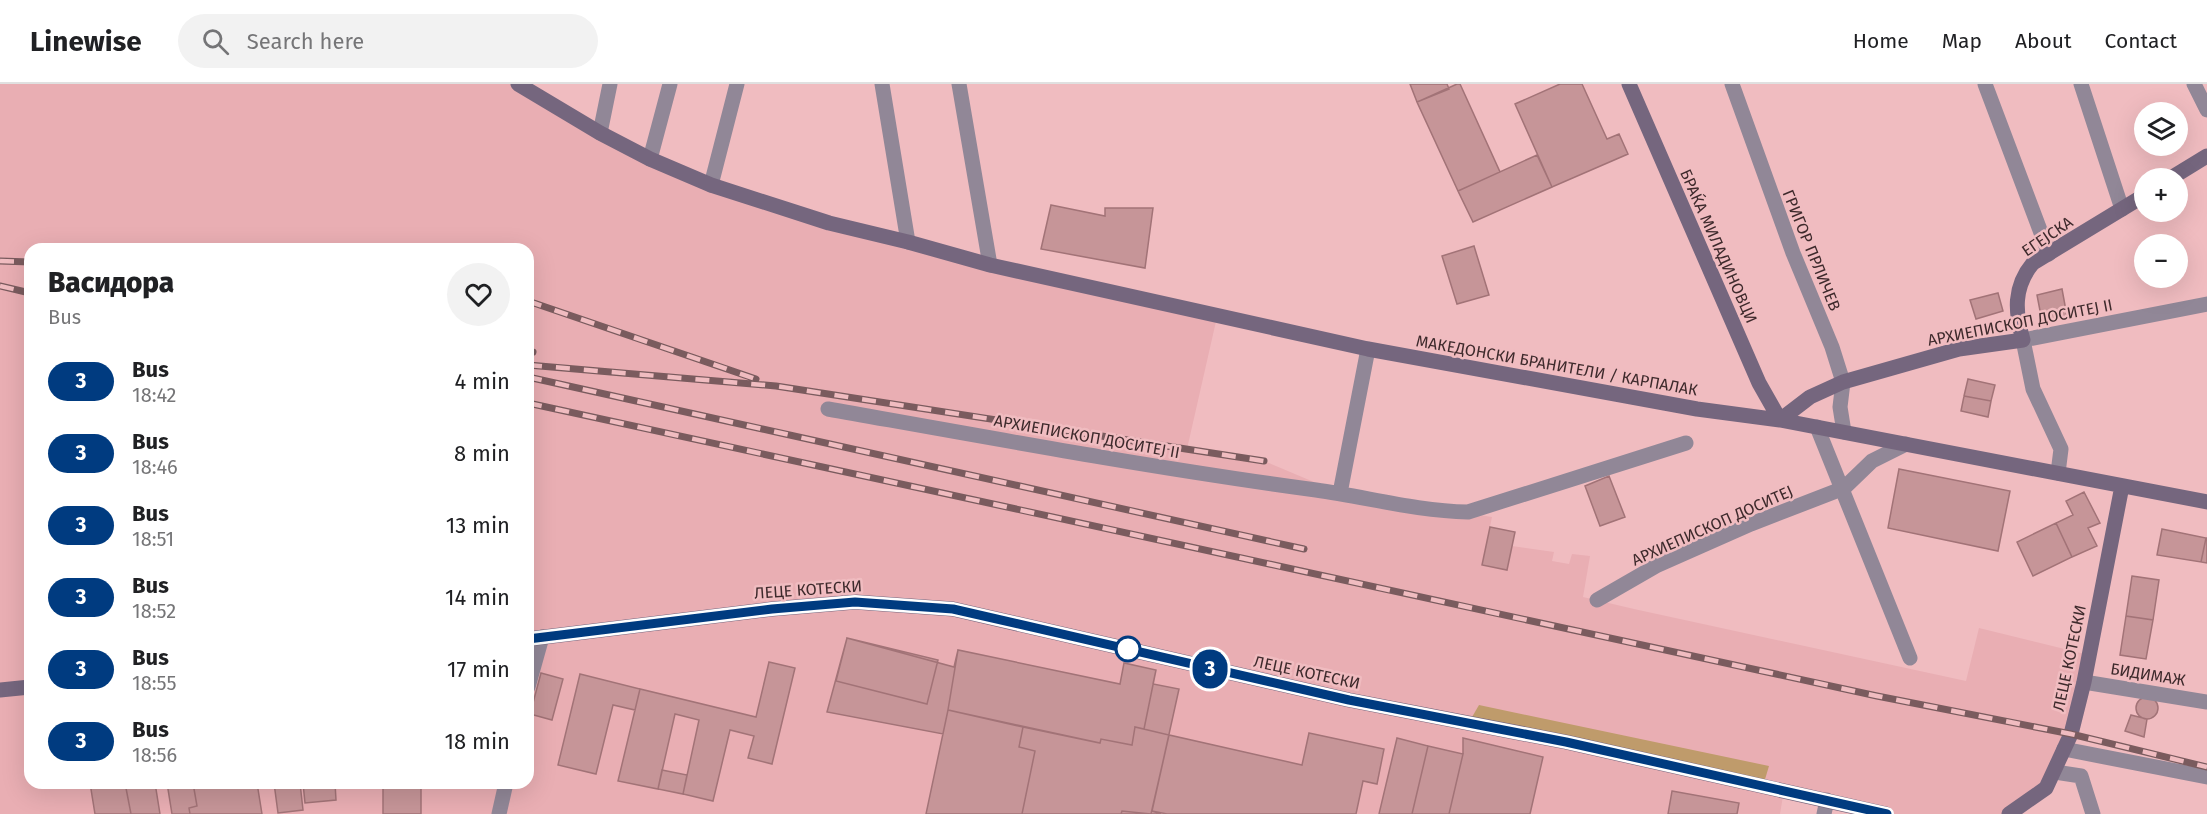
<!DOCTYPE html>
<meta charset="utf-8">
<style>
:root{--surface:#fff;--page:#f2f2f2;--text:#202124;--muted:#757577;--line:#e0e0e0}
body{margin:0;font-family:"Fira Sans",sans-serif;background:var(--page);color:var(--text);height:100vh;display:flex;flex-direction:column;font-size:22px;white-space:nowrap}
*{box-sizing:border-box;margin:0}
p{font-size:20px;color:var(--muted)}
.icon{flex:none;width:33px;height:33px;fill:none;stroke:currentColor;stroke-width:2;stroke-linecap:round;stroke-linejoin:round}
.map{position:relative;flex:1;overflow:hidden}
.sheet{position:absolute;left:24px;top:159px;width:510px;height:546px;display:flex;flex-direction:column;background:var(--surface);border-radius:18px;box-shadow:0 6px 24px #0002}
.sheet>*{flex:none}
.badge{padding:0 12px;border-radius:20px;font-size:21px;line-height:39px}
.fabs{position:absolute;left:2134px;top:18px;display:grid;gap:12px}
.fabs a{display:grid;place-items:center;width:54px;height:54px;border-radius:50%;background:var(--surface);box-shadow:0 6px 24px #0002;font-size:30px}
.map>.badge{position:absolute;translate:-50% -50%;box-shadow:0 0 0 3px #fff}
.round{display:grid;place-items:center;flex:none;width:63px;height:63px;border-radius:32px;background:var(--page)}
.summary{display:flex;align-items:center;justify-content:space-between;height:102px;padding:0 24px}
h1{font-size:28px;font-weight:800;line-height:45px}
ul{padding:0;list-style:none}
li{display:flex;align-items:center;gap:18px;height:72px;padding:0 24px}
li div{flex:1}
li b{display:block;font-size:22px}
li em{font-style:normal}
li .badge{min-width:66px;font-weight:700;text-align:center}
header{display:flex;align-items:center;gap:36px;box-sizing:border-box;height:84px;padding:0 30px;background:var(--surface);border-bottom:2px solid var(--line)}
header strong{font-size:28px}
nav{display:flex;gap:33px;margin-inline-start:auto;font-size:21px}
.search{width:420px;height:54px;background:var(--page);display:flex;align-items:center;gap:15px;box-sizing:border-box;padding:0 21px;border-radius:33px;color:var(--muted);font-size:22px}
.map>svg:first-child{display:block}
.built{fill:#e9aeb3;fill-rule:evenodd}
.green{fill:#bf9b6b}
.building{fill:#c69598;stroke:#a27377;stroke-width:1.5}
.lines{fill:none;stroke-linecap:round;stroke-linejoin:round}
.street{stroke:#918797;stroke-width:15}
.secondary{stroke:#75667e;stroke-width:15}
.rail-casing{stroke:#7a5b5e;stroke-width:7}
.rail{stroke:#f0bcc0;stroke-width:4.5;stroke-dasharray:14;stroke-linecap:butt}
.line-casing{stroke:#fff;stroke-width:14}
.line{stroke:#003b80;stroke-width:9}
.stop-dot{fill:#fff;stroke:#003b80;stroke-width:3}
.labels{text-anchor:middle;stroke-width:5;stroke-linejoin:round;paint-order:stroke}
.street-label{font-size:16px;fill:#3e2a2c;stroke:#f0bcc0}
</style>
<header>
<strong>Linewise</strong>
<div class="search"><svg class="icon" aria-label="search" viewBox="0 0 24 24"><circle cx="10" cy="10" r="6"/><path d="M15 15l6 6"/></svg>Search here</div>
<nav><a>Home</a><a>Map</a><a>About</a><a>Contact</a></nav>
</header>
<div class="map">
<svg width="2207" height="730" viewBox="0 0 2207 730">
<rect width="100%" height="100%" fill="#f0bcc0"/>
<path class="built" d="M0,0H518L711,101L1217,233L1187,365L1264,377L1340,409L1492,433L1482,481L1507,486L1512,462L1554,468L1552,477L1569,480L1572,470L1590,472L1583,513L1634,525L1966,597L1979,544L2089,571L2055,688L2009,730H1886L1784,706L1780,730H0ZM30,165H528V699H30Z"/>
<path class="green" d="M1479,621L1769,682L1763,702L1468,640Z"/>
<path class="building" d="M1410,0H1447L1449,5L1417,18Z
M1457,0H1460L1500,88L1458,107L1417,18Z
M1560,0H1582L1607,55L1619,50L1628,70L1552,103L1515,20Z
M1537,71L1552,103L1473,138L1458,107Z
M1051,121L1105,132V124H1153L1145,184L1041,165Z
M1474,162L1489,211L1457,220L1442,172Z
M2062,205L2067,232L2042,237L2037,211Z
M1998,209L2003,227L1976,235L1970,216Z
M1968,295L1995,301L1991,317L1964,312Z
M1964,312L1991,317L1988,333L1961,327Z
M1899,385L2010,407L1998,467L1888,444Z
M1609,392L1625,433L1600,442L1585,402Z
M2084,408L2100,439L2088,444L2097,462L2072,473L2056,439L2073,431L2066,417Z
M2056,439L2072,473L2033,492L2017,458Z
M1490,443L1515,448L1507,486L1482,481Z
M2162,445L2206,454L2201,478L2157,471Z
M2206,454H2207V479L2201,478Z
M2132,492L2159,496L2153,536L2126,532Z
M2126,532L2153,536L2146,575L2120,571Z
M847,554L954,583L958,566L1120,600L1124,579L1156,586L1153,600L1179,605L1152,727L1161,730H1022L1035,667L1019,663L1023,643L948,626L943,650L827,628Z
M847,554L938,576L927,620L836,597Z
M958,566L1120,600L1124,579L1156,586L1144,645L1135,643L1132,661L1101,655L1100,659L948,626Z
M769,578L795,584L772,680L748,674L754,652L730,646L713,717L683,710L699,636L675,630L658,705L618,697L640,605L756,633Z
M541,589L563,595L552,636L530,630Z
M580,590L640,605L635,626L613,621L596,690L558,681Z
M2136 624a11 11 0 1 1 22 0a11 11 0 1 1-22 0Z
M948,626L1023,643L1019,663L1035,667L1022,730H926Z
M2131,631L2147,635L2144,653L2125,647Z
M1023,643L1100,659L1101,655L1132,661L1135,643L1169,651L1151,730L1122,727L1121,730H1022L1035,667L1019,663Z
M1309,649L1384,665L1377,700L1363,697L1356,730H1167L1152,727L1169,651L1302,681Z
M1397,654L1428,662L1412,730H1379Z
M1463,654L1543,673L1530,730H1449L1463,670Z
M1428,662L1463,670L1449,730H1412Z
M662,686L687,691L683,710L658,705Z
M90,699H125L131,730H95Z
M125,699H155L160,730H131Z
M167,699H257L262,730H172Z
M167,699H193L197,722L189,724L190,730H172Z
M274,699H300L303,726L278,729Z
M303,699H335L336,716L305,719Z
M383,699H421V730H383Z
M1672,707L1739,719L1737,730H1668Z"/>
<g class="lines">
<path class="street" d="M882,0L908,158
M959,0L990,181
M1732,0L1793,169L1832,263L1843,298L1840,323L1844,348
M1985,0L2049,170
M2081,0L2122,125
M2194,0L2207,26
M600,49L610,0
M650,75L670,0
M711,101L737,0
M828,325C991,354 1153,384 1316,406C1367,413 1416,427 1468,428L1686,359
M1817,343L1910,574
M2058,389L2061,365L2033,305L2023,256L2207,220
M1340,409L1368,265
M1597,516L1656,482L1751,440L1844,404L1872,377L1906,360
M2084,598L2207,618
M528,603L542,553
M2064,665L2207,693
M2055,688L2081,692L2093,730
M499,730L506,699
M1824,730L1827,716"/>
<path class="secondary" d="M518,0L600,49L650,75L711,101L829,139L908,158L990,181L1368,265L1697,325L1780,336L2207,418
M1629,0L1759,299L1780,336
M2171,94L2207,72
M1780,336L1810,313L1843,298L1959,265L2023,256C2015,228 2013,203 2033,179L2145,111
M528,555L772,525L855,518L953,525L1349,616L1566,658L1886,730
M0,606L30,603
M2009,730L2046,704L2071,650L2084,598L2122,402"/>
<g class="rail-casing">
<path id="rail" d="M0,177L30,178
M0,202L30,209
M528,217L756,295
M528,267L533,268
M528,281L776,302L1264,377
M528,293L1304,465
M528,319L1877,612L2071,650L2207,683"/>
</g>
<use href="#rail" class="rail"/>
</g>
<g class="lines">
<g class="line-casing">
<path id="line" d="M528,555L772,525L855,518L953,525L1349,616L1566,658L1887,730"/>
</g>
<use href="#line" class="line"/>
</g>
<circle class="stop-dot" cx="1128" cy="565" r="12"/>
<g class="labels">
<g class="street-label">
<text transform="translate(2047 152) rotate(-34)" y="6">ЕГЕЈСКА</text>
<text transform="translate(1719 162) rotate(66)" y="6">БРАЌА МИЛАДИНОВЦИ</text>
<text transform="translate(1812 166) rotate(68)" y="6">ГРИГОР ПРЛИЧЕВ</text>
<text transform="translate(2020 238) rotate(-11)" y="6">АРХИЕПИСКОП ДОСИТЕЈ II</text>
<text transform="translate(1557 281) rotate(10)" y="6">МАКЕДОНСКИ БРАНИТЕЛИ / КАРПАЛАК</text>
<text transform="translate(1087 352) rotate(10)" y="6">АРХИЕПИСКОП ДОСИТЕЈ II</text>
<text transform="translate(1712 441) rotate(-24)" y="6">АРХИЕПИСКОП ДОСИТЕЈ</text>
<text transform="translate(808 505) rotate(-4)" y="6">ЛЕЦЕ КОТЕСКИ</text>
<text transform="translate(2069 574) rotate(-78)" y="6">ЛЕЦЕ КОТЕСКИ</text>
<text transform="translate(1307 588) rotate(12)" y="6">ЛЕЦЕ КОТЕСКИ</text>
<text transform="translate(2148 590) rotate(9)" y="6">БИДИМАЖ</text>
</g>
</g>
</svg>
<div class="fabs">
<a><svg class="icon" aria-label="layers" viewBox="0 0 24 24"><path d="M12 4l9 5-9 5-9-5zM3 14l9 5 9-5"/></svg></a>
<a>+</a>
<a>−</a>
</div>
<b class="badge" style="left:1210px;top:585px;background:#003b80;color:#fff">3</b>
<section class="sheet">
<div class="summary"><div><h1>Васидора</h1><p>Bus</p></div><a class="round"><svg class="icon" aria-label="heart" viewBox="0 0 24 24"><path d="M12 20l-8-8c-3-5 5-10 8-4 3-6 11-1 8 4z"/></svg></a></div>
<ul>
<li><span class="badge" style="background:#003b80;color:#fff">3</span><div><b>Bus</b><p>18:42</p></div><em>4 min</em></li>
<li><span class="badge" style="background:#003b80;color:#fff">3</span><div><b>Bus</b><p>18:46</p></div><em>8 min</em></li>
<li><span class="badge" style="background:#003b80;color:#fff">3</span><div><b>Bus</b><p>18:51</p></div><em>13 min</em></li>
<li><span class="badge" style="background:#003b80;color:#fff">3</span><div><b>Bus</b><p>18:52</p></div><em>14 min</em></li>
<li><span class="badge" style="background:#003b80;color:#fff">3</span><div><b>Bus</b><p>18:55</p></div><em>17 min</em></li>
<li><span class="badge" style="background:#003b80;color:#fff">3</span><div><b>Bus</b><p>18:56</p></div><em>18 min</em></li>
</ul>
</section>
</div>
